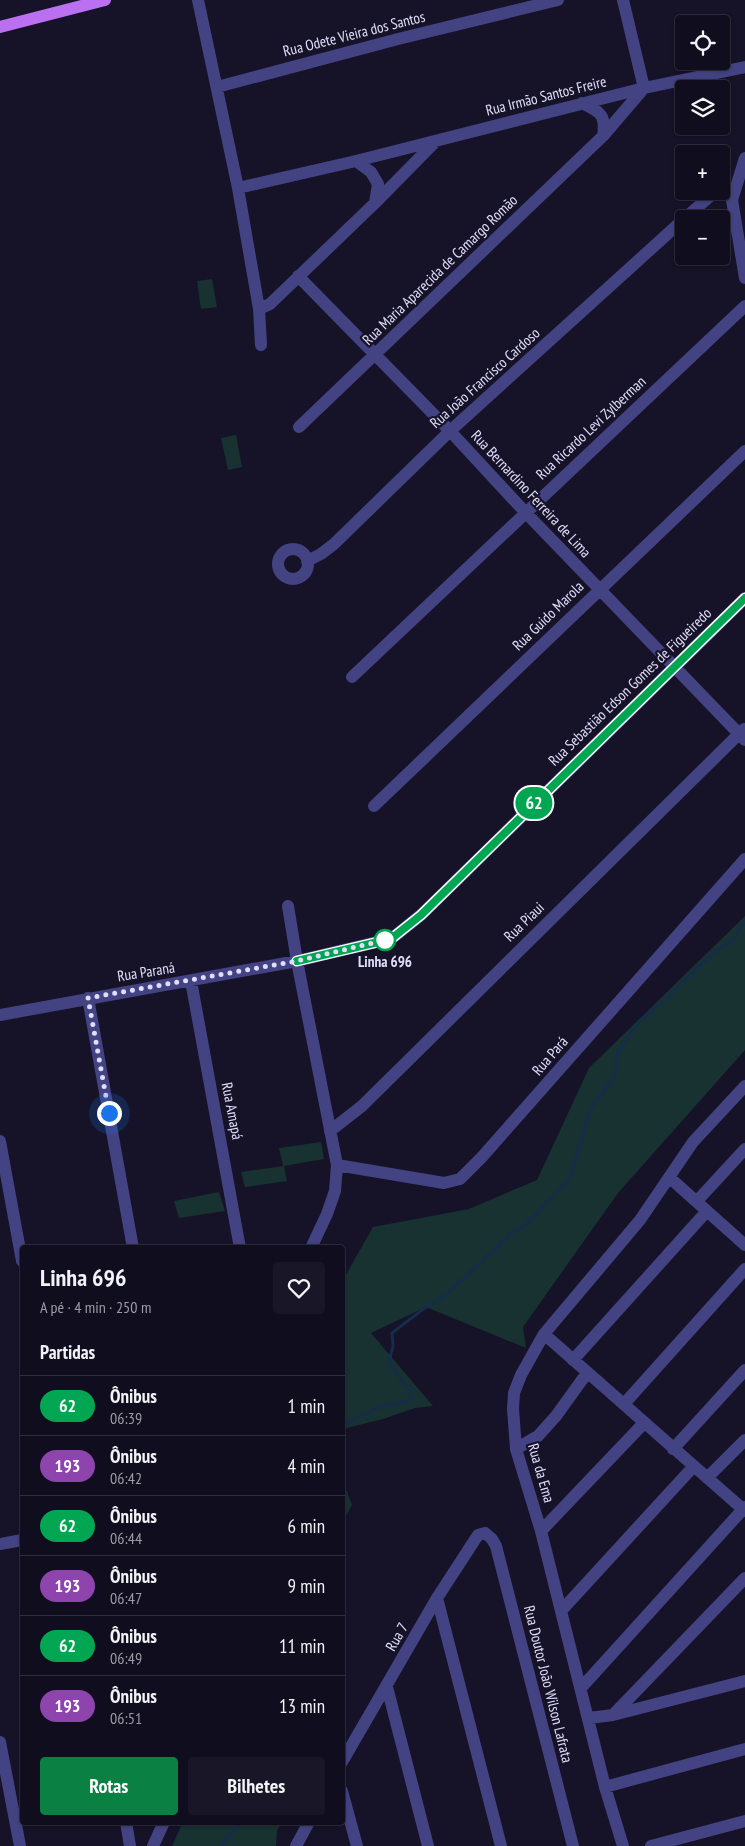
<!DOCTYPE html>
<html lang="pt">
<meta charset="utf-8">
<style>
:root{--surface:#100e1e;--page:#191727;--text:#f1f3f6;--muted:#9c9ca4;--line:#302e3c;--accent:#0b8043}
body{margin:0;font-family:"PT Sans Narrow",sans-serif;background:var(--page);color:var(--text);height:100vh;display:flex;flex-direction:column;font-size:19px;white-space:nowrap}
*{box-sizing:border-box;margin:0}
p{font-size:16px;color:var(--muted)}
.icon{flex:none;width:28px;height:28px;fill:none;stroke:currentColor;stroke-width:2;stroke-linecap:round;stroke-linejoin:round}
.map{position:relative;flex:1;overflow:hidden}
.panel{position:absolute;left:20px;top:1245px;width:325px;height:580px;display:flex;flex-direction:column;background:var(--surface);border-radius:5px;box-shadow:0 1px 4px #0004,0 0 0 1px var(--line)}
.panel>*{flex:none}
.badge{padding:0 10px;border-radius:16px;font-size:18px;line-height:32px}
.controls{position:absolute;left:675px;top:15px;display:grid;gap:10px}
.controls a{display:grid;place-items:center;width:55px;height:55px;border-radius:5px;background:var(--surface);box-shadow:0 1px 4px #0004,0 0 0 1px var(--line);font-size:25px}
.you{position:absolute;width:25px;height:25px;margin:-12px;border:4px solid #fff;border-radius:50%;background:#1a73e8;box-shadow:0 0 0 8px #1a73e833}
.map>.badge{position:absolute;translate:-50% -50%;box-shadow:0 0 0 2px #fff}
h2{padding:0 20px;font-size:19px;line-height:45px}
.round{display:grid;place-items:center;flex:none;width:52px;height:52px;border-radius:5px;background:var(--page)}
.headline{display:flex;align-items:center;justify-content:space-between;height:85px;padding:0 20px}
h1{font-size:24px;font-weight:800;line-height:38px}
.button{display:flex;gap:10px;margin-top:auto;padding:10px 20px}
.button a{flex:1;height:58px;border-radius:5px;background:var(--accent);color:#fff;font-size:20px;font-weight:800;line-height:58px;text-align:center}
.button a+a{background:var(--page);color:var(--text)}
ul{padding:0;list-style:none}
li{display:flex;align-items:center;gap:15px;height:60px;padding:0 20px;border-top:1px solid var(--line)}
li div{flex:1}
li b{display:block;font-size:19px}
li em{font-style:normal}
li .badge{min-width:55px;font-weight:700;text-align:center}
.map>svg:first-child{display:block}
.green{fill:#173230}
.lines{fill:none;stroke-linecap:round;stroke-linejoin:round}
.stream{stroke:#152c4b;stroke-width:3}
.minor{stroke:#434383;stroke-width:12}
.major{stroke:#bb70f1;stroke-width:12}
.line-casing{stroke:#fff;stroke-width:11}
.line{stroke:#00a651;stroke-width:8}
.walk{stroke:#e0defc;stroke-width:5;stroke-dasharray:0 9}
.stop-dot{fill:#fff;stroke:#00a651;stroke-width:2.5}
.labels{text-anchor:middle;stroke-width:4.5;stroke-linejoin:round;paint-order:stroke}
.street-label{font-size:15px;fill:#e0defc;stroke:#161328}
.stop-label{font-size:15px;font-weight:bold;fill:#e0defc;stroke:#161328}
</style>
<div class="map">
<svg width="745" height="1846" viewBox="0 0 745 1846">
<rect width="100%" height="100%" fill="#161328"/>
<path class="green" d="M212,279L217,307L201,309L197,281Z
M236,435L242,467L228,470L221,438Z
M745,916V1050L618,1193L523,1327L526,1348L426,1307L371,1333L433,1406L415,1408L383,1419L343,1429V1280L373,1227L469,1209L537,1180L589,1068Z
M321,1142L324,1159L284,1166L287,1181L245,1187L241,1172L283,1166L279,1148Z
M219,1192L225,1211L179,1218L174,1201Z
M343,1481L352,1505L343,1521H342Z
M183,1822H282V1823L277,1830L276,1846H172Z"/>
<g class="lines">
<path class="stream" d="M342,1425L384,1405L401,1403L411,1399V1389L404,1384L389,1362L393,1346L392,1333L426,1307L445,1296L513,1232L525,1226L570,1178L590,1110L614,1077L618,1052L639,1021L664,1001L713,953L733,940L745,920
M221,1846L240,1822"/>
<path class="minor" d="M198,0L238,188L259,309L261,345
M217,87L398,39L558,0
M582,103C601,112 606,115 603,136
M745,158L732,200L745,278
M356,161L371,172L378,184L375,203
M238,188L356,161L644,88L745,67
M684,219L716,191
M298,276L450,431L525,512L745,740
M259,309L270,304L375,203L436,141
M299,427L603,136L644,88L623,0
M278 564a15 15 0 1 1 30 0a15 15 0 1 1-30 0Z
M307,561L321,554L334,544L450,431L684,219
M352,677L745,306
M374,806L745,451
M288,906L297,961L337,1165L335,1191L327,1214L311,1248
M191,981L240,1248
M88,998L133,1248
M0,1015L297,961L385,940L391,939L421,915L745,598
M330,1131L362,1106L744,729
M0,1141L22,1261
M337,1165L444,1183L460,1179L482,1157L745,859
M670,1178L745,1245
M697,1201L745,1149
M544,1334L745,1511
M573,1360L707,1211
M624,1404L745,1269
M516,1449L538,1436L556,1416L587,1373
M673,1449L745,1370
M707,1478L745,1440
M541,1531L644,1423
M0,1544L22,1540
M437,1598L501,1846
M561,1611L694,1466
M387,1687L428,1846
M581,1688L745,1507
M613,1715L745,1578
M589,1718L613,1715L745,1681
M0,1742L20,1846
M342,1762L437,1598L478,1535L485,1533L492,1539L496,1546L573,1846
M605,1787L745,1749
M342,1791L357,1846
M126,1822L130,1846
M153,1846L164,1822
M296,1846L309,1822
M623,1846L605,1787L541,1531L516,1449L513,1409L514,1393L521,1375L544,1334L640,1220L693,1142L745,1086
M651,1846L745,1821"/>
<path class="major" d="M0,27L105,0"/>
</g>
<g class="lines">
<g class="line-casing">
<path id="line" d="M297,961L391,939L421,915L745,598"/>
</g>
<use href="#line" class="line"/>
<path class="walk" d="M109,1113L88,998L297,961L385,940"/>
</g>
<circle class="stop-dot" cx="385" cy="940" r="10"/>
<g class="labels">
<g class="street-label">
<text transform="translate(354 34) rotate(-14)" y="5">Rua Odete Vieira dos Santos</text>
<text transform="translate(546 96) rotate(-14)" y="5">Rua Irmão Santos Freire</text>
<text transform="translate(440 270) rotate(-44)" y="5">Rua Maria Aparecida de Camargo Romão</text>
<text transform="translate(485 378) rotate(-42)" y="5">Rua João Francisco Cardoso</text>
<text transform="translate(591 428) rotate(-43)" y="5">Rua Ricardo Levi Zylberman</text>
<text transform="translate(531 494) rotate(47)" y="5">Rua Bernardino Ferreira de Lima</text>
<text transform="translate(548 616) rotate(-44)" y="5">Rua Guido Marola</text>
<text transform="translate(630 687) rotate(-44)" y="5">Rua Sebastião Edson Gomes de Figueiredo</text>
<text transform="translate(524 922) rotate(-44)" y="5">Rua Piaui</text>
<text transform="translate(146 972) rotate(-9)" y="5">Rua Paraná</text>
<text transform="translate(550 1056) rotate(-49)" y="5">Rua Pará</text>
<text transform="translate(232 1111) rotate(79)" y="5">Rua Amapá</text>
<text transform="translate(541 1473) rotate(74)" y="5">Rua da Ema</text>
<text transform="translate(397 1637) rotate(-60)" y="5">Rua 7</text>
<text transform="translate(548 1684) rotate(76)" y="5">Rua Doutor João Wilson Lafrata</text>
</g>
<g class="stop-label">
<text x="385" y="967">Linha 696</text>
</g>
</g>
</svg>
<div class="controls">
<a><svg class="icon" aria-label="locate" viewBox="0 0 24 24"><circle cx="12" cy="12" r="6"/><path d="M12 2v4M12 18v4M2 12h4M18 12h4"/></svg></a>
<a><svg class="icon" aria-label="layers" viewBox="0 0 24 24"><path d="M12 4l9 5-9 5-9-5zM3 14l9 5 9-5"/></svg></a>
<a>+</a>
<a>−</a>
</div>
<div class="you" style="left:109px;top:1113px"></div>
<b class="badge" style="left:534px;top:803px;background:#00a651;color:#fff">62</b>
<section class="panel">
<div class="headline"><div><h1>Linha 696</h1><p>A pé · 4 min · 250 m</p></div><a class="round"><svg class="icon" aria-label="heart" viewBox="0 0 24 24"><path d="M12 20l-8-8c-3-5 5-10 8-4 3-6 11-1 8 4z"/></svg></a></div>
<h2>Partidas</h2>
<ul>
<li><span class="badge" style="background:#00a651;color:#fff">62</span><div><b>Ônibus</b><p>06:39</p></div><em>1 min</em></li>
<li><span class="badge" style="background:#8e44ad;color:#fff">193</span><div><b>Ônibus</b><p>06:42</p></div><em>4 min</em></li>
<li><span class="badge" style="background:#00a651;color:#fff">62</span><div><b>Ônibus</b><p>06:44</p></div><em>6 min</em></li>
<li><span class="badge" style="background:#8e44ad;color:#fff">193</span><div><b>Ônibus</b><p>06:47</p></div><em>9 min</em></li>
<li><span class="badge" style="background:#00a651;color:#fff">62</span><div><b>Ônibus</b><p>06:49</p></div><em>11 min</em></li>
<li><span class="badge" style="background:#8e44ad;color:#fff">193</span><div><b>Ônibus</b><p>06:51</p></div><em>13 min</em></li>
</ul>
<div class="button"><a>Rotas</a><a>Bilhetes</a></div>
</section>
</div>
